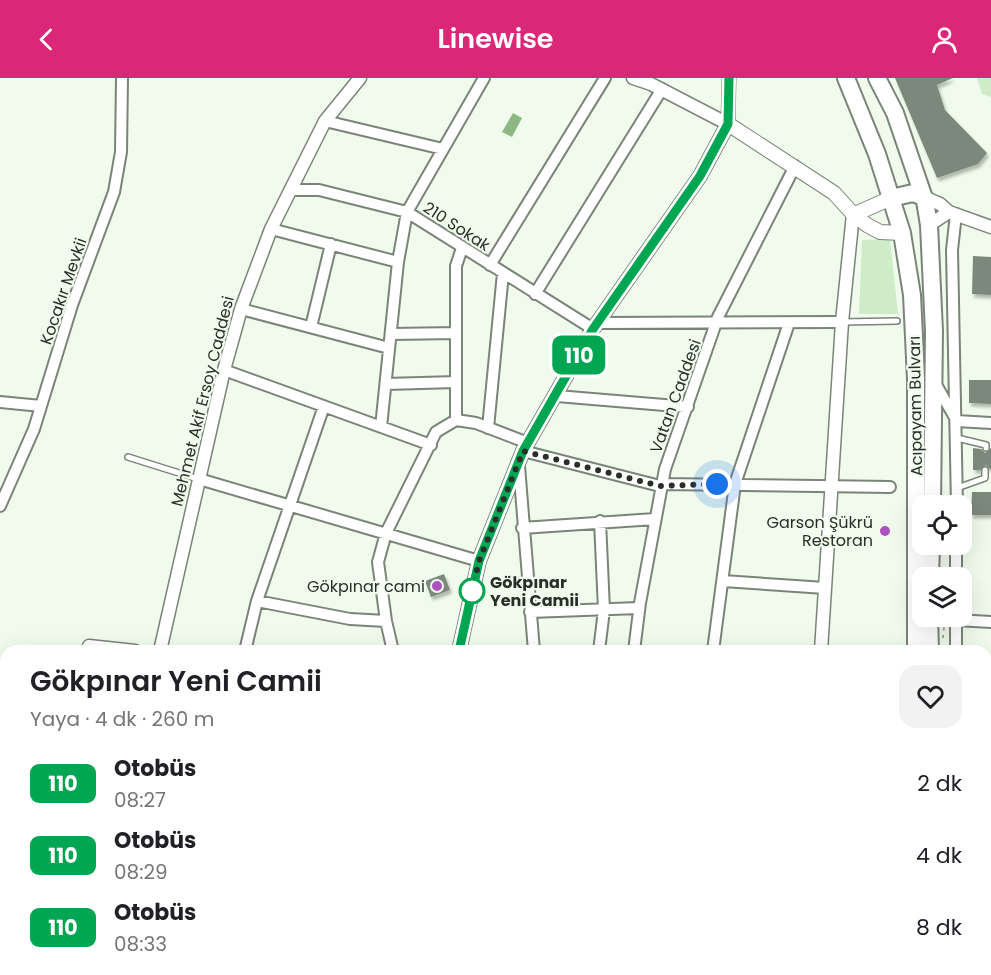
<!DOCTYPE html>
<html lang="tr">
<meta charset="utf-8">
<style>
:root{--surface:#fff;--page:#f2f2f2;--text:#202124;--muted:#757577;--accent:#db2777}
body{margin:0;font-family:Poppins,sans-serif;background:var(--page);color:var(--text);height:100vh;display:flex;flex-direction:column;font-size:22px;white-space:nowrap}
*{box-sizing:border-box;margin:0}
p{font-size:20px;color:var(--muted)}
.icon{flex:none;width:33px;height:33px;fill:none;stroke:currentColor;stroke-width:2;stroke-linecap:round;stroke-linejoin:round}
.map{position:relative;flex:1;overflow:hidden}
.panel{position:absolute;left:0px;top:567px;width:992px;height:330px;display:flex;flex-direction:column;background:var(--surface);border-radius:18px 18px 0 0;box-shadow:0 6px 24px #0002}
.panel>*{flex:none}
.badge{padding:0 12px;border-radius:9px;font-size:21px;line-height:39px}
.buttons{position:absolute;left:912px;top:417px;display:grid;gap:12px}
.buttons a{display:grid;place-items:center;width:60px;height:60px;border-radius:12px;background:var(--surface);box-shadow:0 6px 24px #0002;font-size:30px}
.you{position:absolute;width:30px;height:30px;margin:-15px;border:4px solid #fff;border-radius:50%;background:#1a73e8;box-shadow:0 0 0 9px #1a73e833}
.map>.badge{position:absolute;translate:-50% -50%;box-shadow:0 0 0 3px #fff}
.round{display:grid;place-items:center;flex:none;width:63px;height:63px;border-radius:18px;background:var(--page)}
.head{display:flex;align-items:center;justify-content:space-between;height:102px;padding:0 30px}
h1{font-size:28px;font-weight:600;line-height:45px}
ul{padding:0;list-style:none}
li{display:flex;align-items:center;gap:18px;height:72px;padding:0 30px}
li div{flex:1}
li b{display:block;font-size:22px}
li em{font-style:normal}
li .badge{min-width:66px;font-weight:700;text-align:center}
header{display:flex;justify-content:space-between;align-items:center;height:78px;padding:0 30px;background:var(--accent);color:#fff;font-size:27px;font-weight:600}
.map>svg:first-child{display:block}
.green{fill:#ceecc8}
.water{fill:#8db884}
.building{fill:#7d887b;filter:url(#shadow)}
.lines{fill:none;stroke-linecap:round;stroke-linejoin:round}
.service-casing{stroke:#7a8478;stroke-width:8}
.minor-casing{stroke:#7a8478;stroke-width:14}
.tertiary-casing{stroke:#7a8478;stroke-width:15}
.secondary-casing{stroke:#7a8478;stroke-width:16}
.primary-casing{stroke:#7a8478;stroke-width:20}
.path{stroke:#8b9389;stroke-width:1.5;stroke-dasharray:3 4.5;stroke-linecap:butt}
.service{stroke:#fff;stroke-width:5}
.minor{stroke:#fff;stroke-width:10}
.tertiary{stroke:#fff;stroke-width:12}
.secondary{stroke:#fff;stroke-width:14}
.primary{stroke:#fff;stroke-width:16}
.line-casing{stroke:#fff;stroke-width:14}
.line{stroke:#00a651;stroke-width:9}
.walk{stroke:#2a2e29;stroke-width:6;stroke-dasharray:0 10.8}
.poi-dot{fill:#ab52be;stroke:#f0fbed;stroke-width:2}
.stop-dot{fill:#fff;stroke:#00a651;stroke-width:3}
.labels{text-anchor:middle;stroke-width:4.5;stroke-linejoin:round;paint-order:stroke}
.street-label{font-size:16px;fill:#2a2e29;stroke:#f0fbed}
.poi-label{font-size:16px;fill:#2a2e29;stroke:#f0fbed;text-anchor:end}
.stop-label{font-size:16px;font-weight:bold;fill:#2a2e29;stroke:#f0fbed;text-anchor:start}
</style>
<header><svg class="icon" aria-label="back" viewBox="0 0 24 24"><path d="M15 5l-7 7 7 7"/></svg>Linewise<svg class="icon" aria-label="person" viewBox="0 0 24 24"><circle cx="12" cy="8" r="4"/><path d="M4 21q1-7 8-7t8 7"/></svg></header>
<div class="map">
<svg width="991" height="897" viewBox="0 0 991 897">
<defs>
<filter id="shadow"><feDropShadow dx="2" dy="3.5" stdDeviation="1.5" flood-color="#0004"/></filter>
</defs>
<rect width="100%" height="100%" fill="#f0fbed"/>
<path class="green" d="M977,0H991V19L982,16Z
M890,161L898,236H859L862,162Z"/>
<path class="water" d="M513,35L522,40L512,59L502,54Z"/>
<path class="building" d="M895,0H953L937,7L945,32L987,75L978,86L937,100Z
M973,178L991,179V217L972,216Z
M969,302H991V326L969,325Z
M973,370L981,371L985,375L991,370V392L986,387L980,392H973Z
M972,414H991V437H971Z
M444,496L450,512L431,519L425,503Z"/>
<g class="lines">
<g class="service-casing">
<path id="service" d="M842,244L897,243
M957,360L986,367V370
M128,379L198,401
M957,410L985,400V392"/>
</g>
<g class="minor-casing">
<path id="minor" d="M325,43L443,71
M290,112H319L407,134L593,251
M956,136L952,172L957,428
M271,151L398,184
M490,187L605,0
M535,216L662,11
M241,231L389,270
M599,245L842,244
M311,249L331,166
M391,256L456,255
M224,292L431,367
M935,305L957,343L991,345
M386,306L456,304
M557,318L688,329
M0,324L41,328
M456,342V188L462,170
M381,349L398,184L407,134L484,0
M488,350L503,195
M523,373L660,408
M519,388L534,573
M199,401L479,483
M661,406L890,409
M0,428L34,351L72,227L114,114L121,74L122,0
M522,450L655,441
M956,500V466
M723,503L825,510
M257,523L350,541L386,543
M530,534L639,530
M956,542L991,544
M245,573L257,523L324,328
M393,573L386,543L378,484L386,455L436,354L456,342L476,345L528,365
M599,573L604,532L600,443
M634,573L640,525L665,391L718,239L795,88
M713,573L735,406L789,245
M956,573V538
M986,761L991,760
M0,855H6
M101,891L112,896H165
M520,891L522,897
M634,891L635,897
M970,891L985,897
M395,892L413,891
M221,897L222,891
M252,897L278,891
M677,897L698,891
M942,897L943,891"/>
</g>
<g class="tertiary-casing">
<path id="tertiary" d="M633,0L651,6L728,46L729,0
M924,119L940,126L949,134L991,149
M929,147L949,134
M89,568L135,573
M160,573L224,292L241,231L271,151L325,43L360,0
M821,573L842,244L853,136
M165,891L166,897
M779,891L780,897"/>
</g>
<g class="secondary-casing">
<path id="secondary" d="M853,137L891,120
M459,573L479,483L523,373L593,251L700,98L728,46L834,115L853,136L867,147L880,154L902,155
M395,891V897"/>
</g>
<g class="primary-casing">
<path id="primary" d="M846,0L877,76L902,155L912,217L916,301V573
M877,0L895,35L925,123L929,147L934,253L932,428
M891,120L913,115L924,119
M930,500L931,466
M929,538L930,573
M899,897L900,891
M917,897L918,891"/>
</g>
<path class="path" d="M943,560L945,538"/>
<use href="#service" class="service"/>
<use href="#minor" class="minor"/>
<use href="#tertiary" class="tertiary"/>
<use href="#secondary" class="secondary"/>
<use href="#primary" class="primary"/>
</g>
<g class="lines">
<g class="line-casing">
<path id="line" d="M459,573L479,483L523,373L593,251L700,98L728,46L729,0"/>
</g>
<use href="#line" class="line"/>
<path class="walk" d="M472,513L479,483L523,373L660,408L717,406"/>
</g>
<g class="poi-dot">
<circle cx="885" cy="453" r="6"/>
<circle cx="437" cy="508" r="6"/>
</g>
<circle class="stop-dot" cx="472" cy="513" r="12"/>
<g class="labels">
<g class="street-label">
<text transform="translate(457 148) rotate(33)" y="6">210 Sokak</text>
<text transform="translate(63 213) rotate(-71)" y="6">Kocakır Mevkii</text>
<text transform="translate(675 318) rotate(-70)" y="6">Vatan Caddesi</text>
<text transform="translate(202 323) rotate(-76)" y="6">Mehmet Akif Ersoy Caddesi</text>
<text transform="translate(915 328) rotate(-91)" y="6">Acıpayam Bulvarı</text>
</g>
<g class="poi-label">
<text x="873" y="450">Garson Şükrü<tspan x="873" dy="18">Restoran</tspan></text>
<text x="425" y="514">Gökpınar cami</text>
</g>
<g class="stop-label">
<text x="490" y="510">Gökpınar<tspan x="490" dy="18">Yeni Camii</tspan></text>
</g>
</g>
</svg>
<div class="buttons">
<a><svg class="icon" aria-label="locate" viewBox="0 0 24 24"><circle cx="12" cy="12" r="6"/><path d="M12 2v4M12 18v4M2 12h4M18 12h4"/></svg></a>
<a><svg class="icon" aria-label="layers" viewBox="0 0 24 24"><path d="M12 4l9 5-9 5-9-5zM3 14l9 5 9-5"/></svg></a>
</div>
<div class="you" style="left:717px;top:406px"></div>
<b class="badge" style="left:579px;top:277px;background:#00a651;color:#fff">110</b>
<section class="panel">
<div class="head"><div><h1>Gökpınar Yeni Camii</h1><p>Yaya · 4 dk · 260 m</p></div><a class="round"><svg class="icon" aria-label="heart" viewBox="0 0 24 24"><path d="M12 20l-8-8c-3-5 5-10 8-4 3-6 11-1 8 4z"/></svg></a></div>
<ul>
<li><span class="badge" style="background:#00a651;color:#fff">110</span><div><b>Otobüs</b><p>08:27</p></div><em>2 dk</em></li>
<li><span class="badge" style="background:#00a651;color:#fff">110</span><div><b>Otobüs</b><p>08:29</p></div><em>4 dk</em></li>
<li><span class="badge" style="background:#00a651;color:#fff">110</span><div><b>Otobüs</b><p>08:33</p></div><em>8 dk</em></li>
</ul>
</section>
</div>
